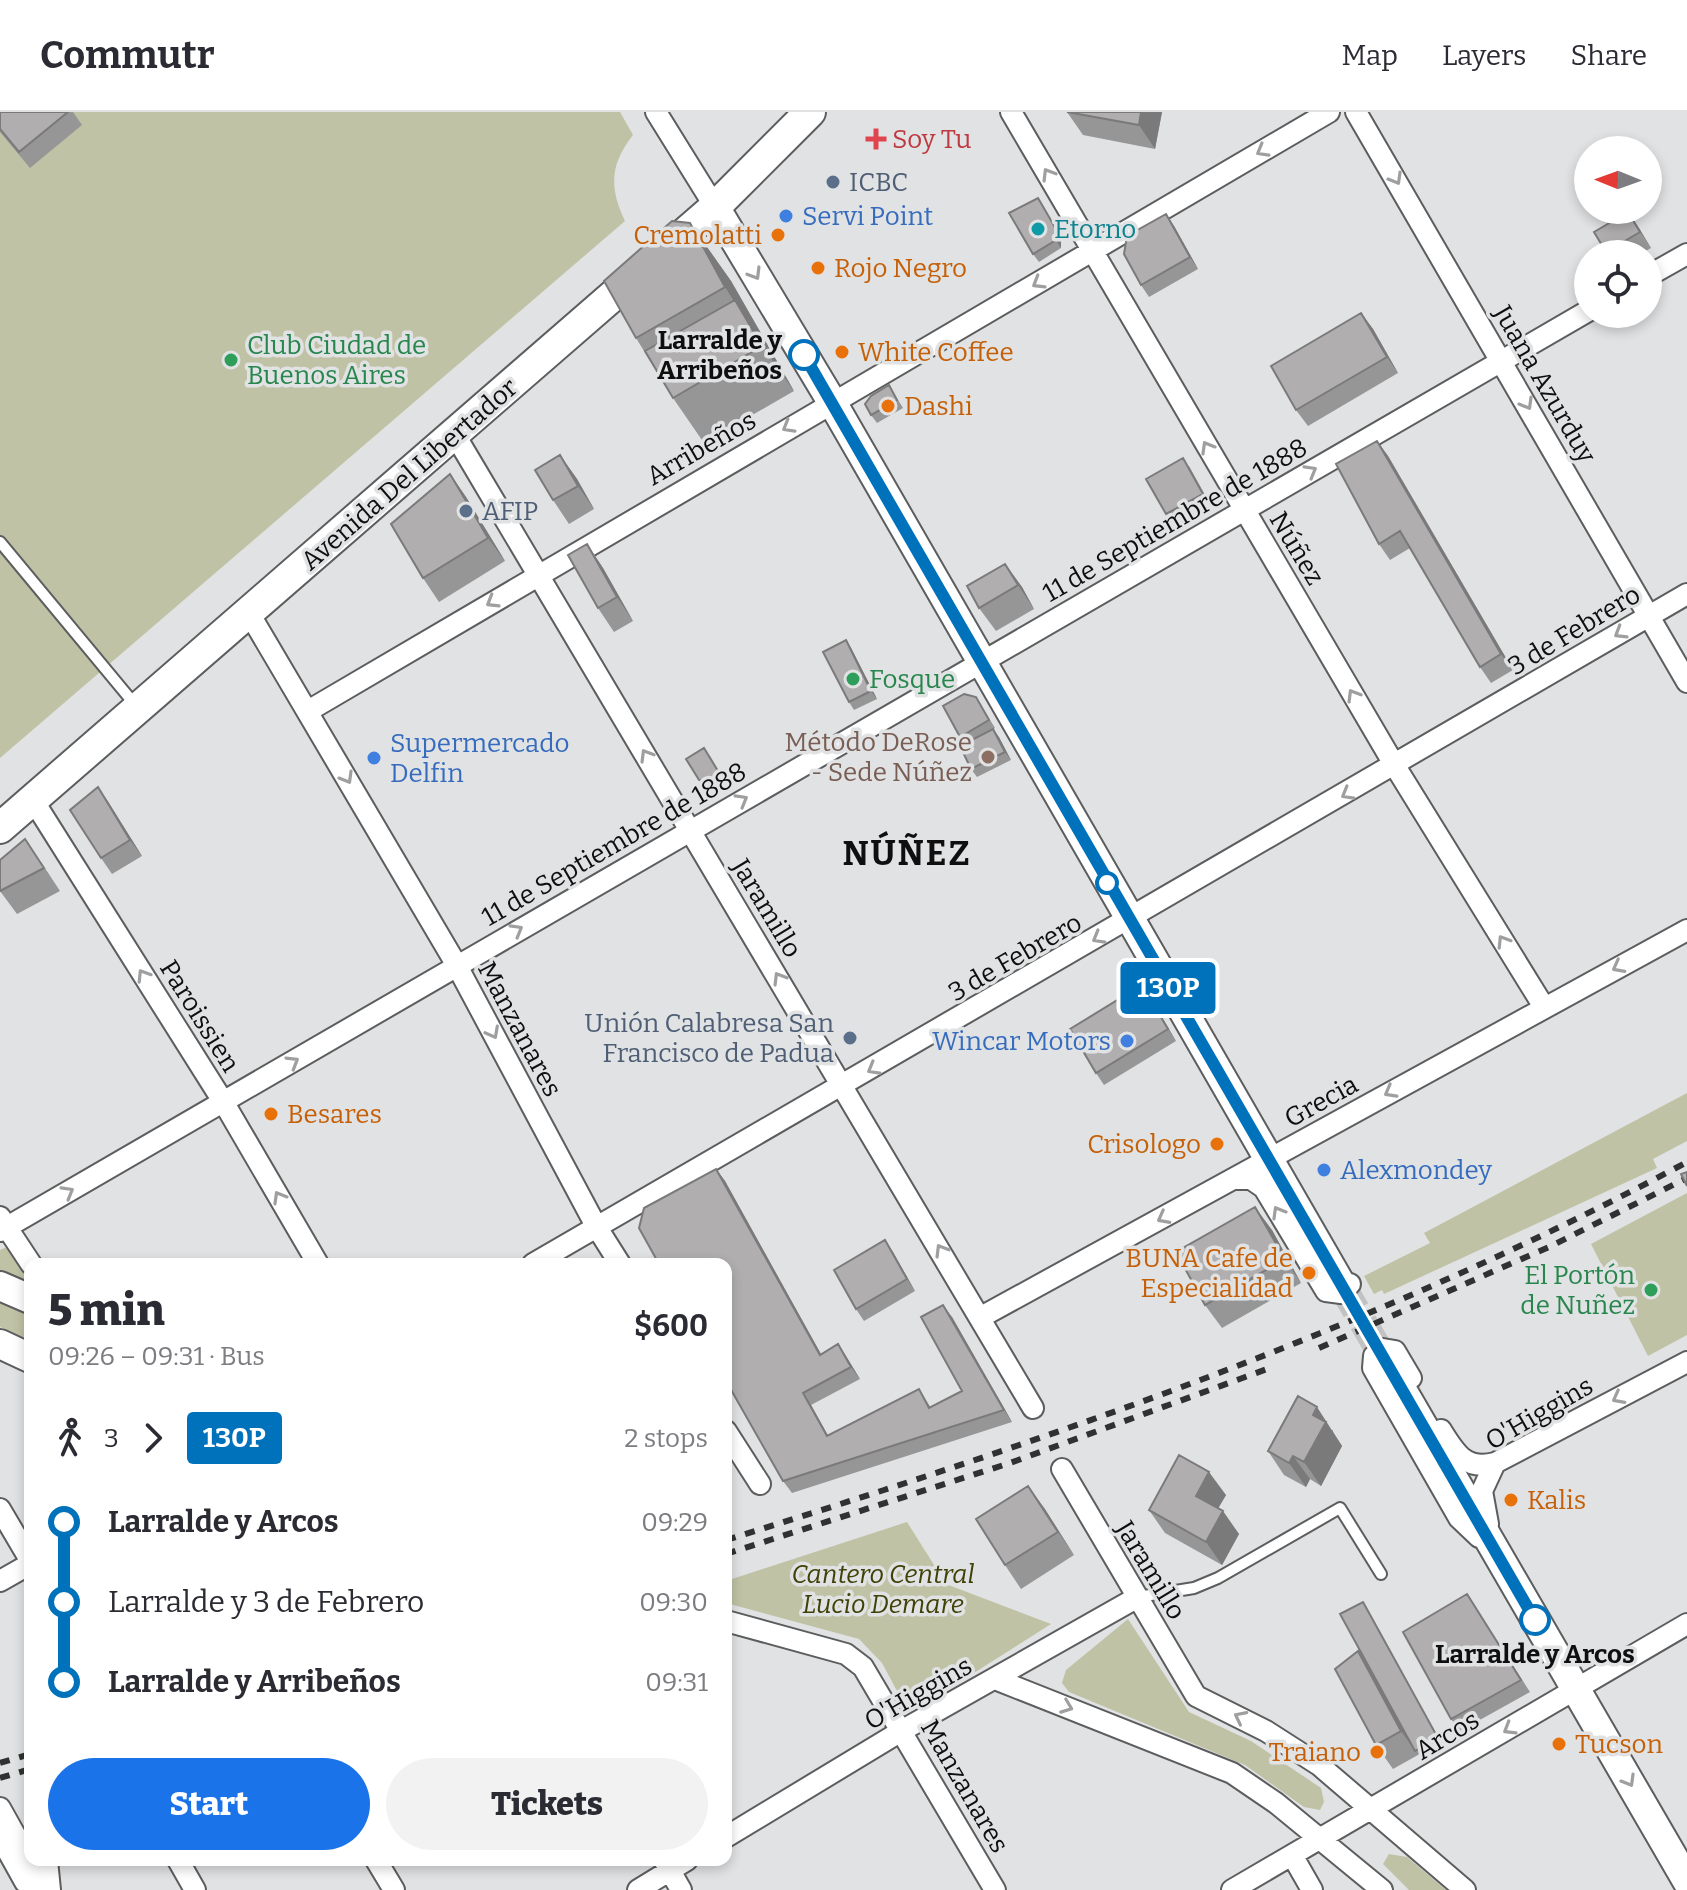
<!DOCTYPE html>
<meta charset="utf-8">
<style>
:root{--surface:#fff;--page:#f2f2f3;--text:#2b2b33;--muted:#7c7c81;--line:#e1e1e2;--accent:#1a73e8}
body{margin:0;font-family:Bitter,serif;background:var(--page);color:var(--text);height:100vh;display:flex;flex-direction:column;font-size:30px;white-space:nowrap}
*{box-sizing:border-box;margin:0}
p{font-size:26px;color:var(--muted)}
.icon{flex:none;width:44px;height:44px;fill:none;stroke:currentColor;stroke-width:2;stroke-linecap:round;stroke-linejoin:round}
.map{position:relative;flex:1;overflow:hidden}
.side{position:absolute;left:24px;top:1146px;width:708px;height:608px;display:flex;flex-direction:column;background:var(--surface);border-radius:16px;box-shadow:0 4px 12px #0003}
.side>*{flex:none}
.badge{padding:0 16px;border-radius:6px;font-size:28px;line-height:52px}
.needle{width:52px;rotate:271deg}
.tools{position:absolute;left:1574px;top:24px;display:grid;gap:16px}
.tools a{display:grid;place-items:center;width:88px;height:88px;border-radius:50%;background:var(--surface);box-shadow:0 4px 12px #0003;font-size:40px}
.map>.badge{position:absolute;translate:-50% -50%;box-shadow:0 0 0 4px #fff}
.legs{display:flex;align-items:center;gap:12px;height:88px;padding:0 24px;font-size:26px}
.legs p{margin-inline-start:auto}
.summary{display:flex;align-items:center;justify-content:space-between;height:136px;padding:0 24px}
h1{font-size:44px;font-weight:800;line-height:60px}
.button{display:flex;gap:16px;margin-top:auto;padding:16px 24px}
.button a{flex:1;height:92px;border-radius:48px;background:var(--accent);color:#fff;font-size:32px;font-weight:800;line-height:92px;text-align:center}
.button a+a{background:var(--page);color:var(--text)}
ul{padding:0 24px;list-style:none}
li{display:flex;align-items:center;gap:28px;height:80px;font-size:30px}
li i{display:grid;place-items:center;width:12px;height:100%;margin:0 10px;background:currentColor}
li i::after{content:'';width:20px;height:20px;margin:-10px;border:6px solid;border-radius:50%;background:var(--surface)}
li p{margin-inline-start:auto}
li:first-child i{background:linear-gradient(#0000 50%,currentColor 0)}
li:last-child i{background:linear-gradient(currentColor 50%,#0000 0)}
header{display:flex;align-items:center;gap:48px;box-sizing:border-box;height:112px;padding:0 40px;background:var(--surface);border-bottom:2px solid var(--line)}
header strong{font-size:38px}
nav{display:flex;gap:44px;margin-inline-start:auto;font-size:28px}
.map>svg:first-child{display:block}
.green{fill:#c0c2a5}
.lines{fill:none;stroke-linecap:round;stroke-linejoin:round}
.secondary-tunnel{stroke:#c2c2c3;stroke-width:28;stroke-dasharray:28 14;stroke-linecap:butt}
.lane-casing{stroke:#5c5d5e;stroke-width:14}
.street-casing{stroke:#5c5d5e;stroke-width:24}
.secondary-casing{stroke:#5c5d5e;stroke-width:32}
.primary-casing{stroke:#5c5d5e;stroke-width:34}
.lane{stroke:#fff;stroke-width:10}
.street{stroke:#fff;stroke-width:20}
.secondary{stroke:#fff;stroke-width:28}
.primary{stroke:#fff;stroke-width:30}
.rail{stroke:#303131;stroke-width:6;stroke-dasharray:10 10;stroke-linecap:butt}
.wall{fill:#979696}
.shaded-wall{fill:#7b7a7a}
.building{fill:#b0aeaf;stroke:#7b7a7a;stroke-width:2}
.oneway{stroke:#9f9f9f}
.line-1-casing{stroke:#fff;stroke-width:18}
.line-1{stroke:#0072bc;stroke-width:12}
.health-dot{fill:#e0444e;stroke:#e1e2e3;stroke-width:3}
.service-dot{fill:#5c6f8a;stroke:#e1e2e3;stroke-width:3}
.shop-dot{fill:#3f7fe0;stroke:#e1e2e3;stroke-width:3}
.culture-dot{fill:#0f9aa8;stroke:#e1e2e3;stroke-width:3}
.food-dot{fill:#e8710a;stroke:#e1e2e3;stroke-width:3}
.stop-1-dot{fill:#fff;stroke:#0072bc;stroke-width:4}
.leisure-dot{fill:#2e9e5b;stroke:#e1e2e3;stroke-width:3}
.education-dot{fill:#8d6e63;stroke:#e1e2e3;stroke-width:3}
.labels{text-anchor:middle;stroke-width:7;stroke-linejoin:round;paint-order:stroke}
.health-label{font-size:26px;fill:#be3a42;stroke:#e1e2e3;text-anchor:start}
.service-label{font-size:26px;fill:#4e5e75;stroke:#e1e2e3;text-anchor:start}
.shop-label{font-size:26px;fill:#366cbe;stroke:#e1e2e3;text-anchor:start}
.culture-label{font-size:26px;fill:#0d838f;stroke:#e1e2e3;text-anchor:start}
.food-label{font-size:26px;fill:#c56008;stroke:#e1e2e3;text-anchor:start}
.stop-label{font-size:26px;font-weight:bold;fill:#0f0f0f;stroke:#e1e2e3;text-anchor:end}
.leisure-label{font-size:26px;fill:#27864d;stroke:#e1e2e3;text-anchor:start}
.street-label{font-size:26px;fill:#0f0f0f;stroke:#e1e2e3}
.education-label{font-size:26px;fill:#785e54;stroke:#e1e2e3;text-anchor:end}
.park-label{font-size:26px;font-style:italic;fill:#404106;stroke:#e1e2e3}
.district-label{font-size:34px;font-weight:bold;letter-spacing:2px;fill:#0f0f0f;stroke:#e1e2e3}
</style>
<header>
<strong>Commutr</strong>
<nav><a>Map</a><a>Layers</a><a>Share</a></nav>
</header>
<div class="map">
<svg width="1687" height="1778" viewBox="0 0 1687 1778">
<rect width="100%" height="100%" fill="#e1e2e3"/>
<path class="green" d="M0,0H620L633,23C610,52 609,76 625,109L0,646Z
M1687,981V1029L1653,1047L1657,1056L1384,1182L1382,1178L1374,1182L1364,1164L1430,1131L1424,1121Z
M1687,1081V1223L1648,1244L1591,1132Z
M7,1135L30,1169V1173L0,1161V1138Z
M0,1191L30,1204V1228L0,1215Z
M907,1410L946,1472L1051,1512L920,1595L904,1592L882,1551L859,1527L726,1491V1469Z
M1128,1507L1189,1600L1251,1629L1321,1676L1324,1690L1320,1698L1304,1695L1245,1653L1069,1580L1062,1571L1066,1558Z
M1389,1742L1407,1745L1446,1778H1409L1383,1752Z"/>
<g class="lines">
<path class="secondary-tunnel" d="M1342,1174L1386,1250"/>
<g class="lane-casing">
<path id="lane" d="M0,430L137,595
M1138,1485L1194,1476L1218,1466L1340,1396L1381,1462"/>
</g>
<g class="street-casing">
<path id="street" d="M656,0L715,95
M1011,0L1395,654L1544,895
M1356,0L1687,570
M1648,164L1687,142
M455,323L1033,1296
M249,501L456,852L596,1114L620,1152
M308,599L1329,0
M33,688L224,991L318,1152
M1235,1067H1251L1264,1076L1326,1179L1341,1181L1350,1172
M0,1105L31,1152
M0,1119L1588,199
M533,1152L1687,482
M981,1205L1687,818
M1411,1266L1395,1239L1383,1237L1374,1244L1373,1256L1459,1406L1479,1425
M1441,1318C1455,1341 1466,1359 1495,1351
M726,1319L760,1372
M1062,1357L1196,1584L1266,1619L1319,1653L1465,1778
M0,1397L30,1448
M1488,1412L1482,1379L1495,1351L1687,1250
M0,1469L30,1452
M726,1509L846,1542L863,1555L995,1778
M995,1567L1232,1661L1276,1691L1382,1778
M0,1696L46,1778
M0,1725L25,1770L38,1778
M726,1725L903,1618L1138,1485
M1292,1743L1312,1778
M47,1748L50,1778
M178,1748L195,1778
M376,1748L394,1778
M664,1748L681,1778
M638,1778L687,1748
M1232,1778L1687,1512"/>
</g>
<g class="secondary-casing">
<path id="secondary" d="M715,95L832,290L1342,1174
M0,1174L30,1187
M0,1232L30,1246
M1386,1250L1687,1769"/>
</g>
<g class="primary-casing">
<path id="primary" d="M0,716L715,95L810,0"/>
</g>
<use href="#lane" class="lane"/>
<use href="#street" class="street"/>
<use href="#secondary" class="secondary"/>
<use href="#primary" class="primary"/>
<path class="rail" d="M1319,1236L1549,1135L1687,1066
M726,1428C1055,1326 1382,1214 1687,1050
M726,1442L1010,1351L1267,1257
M0,1651L30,1642
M0,1666L30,1657"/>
</g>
<path class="wall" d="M0,0H73L82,13L30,56L0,20Z
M1067,0H1162L1155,37L1083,23Z
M1043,94L1061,125V136L1039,150L1033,142Z
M1628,100L1651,136L1640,142H1607L1594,120Z
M690,111L731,169L794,279L704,331L673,286L636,226Z
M1174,114L1198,157L1149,185L1141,173Z
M1361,201L1373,217L1398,261L1308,314L1296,298Z
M889,273L903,296L877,311L871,303Z
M1377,329L1388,344L1513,558L1491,571L1480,555L1410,436L1390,448L1379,432Z
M560,343L577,367L594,397L569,412L553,388Z
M1189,354L1209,390L1172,411L1166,402Z
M450,362L466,385L505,449L439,490L423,466Z
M587,432L603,456L633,509L614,520L598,496Z
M1005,452L1022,475L1034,497L996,519L979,496Z
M851,536L877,587L854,598L849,590Z
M976,585L995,616L993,617L1011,648L977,665L971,657L965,631L960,625Z
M710,644L726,672L715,679L705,676L699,668Z
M98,675L142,744L112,762L101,746Z
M41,750L60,779L17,802L0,779Z
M1142,873L1176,929L1104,973L1096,961Z
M716,1057L725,1069L821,1242L838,1232L860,1267L811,1293L828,1324L919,1277L931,1296L962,1279L952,1205L1012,1310L792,1381L783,1369Z
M1272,1118L1301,1171L1222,1216L1205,1193Z
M885,1128L915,1179L864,1209L856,1197Z
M1333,1318V1320L1342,1334L1321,1374L1310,1367L1306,1375L1284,1363L1268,1339Z
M1028,1374L1074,1443L1021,1477L1005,1453Z
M1226,1383L1218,1396L1239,1422L1222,1453L1165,1421L1149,1398Z
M1467,1482L1530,1580L1460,1619L1451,1607Z
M1366,1495L1441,1630L1393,1657L1376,1633L1358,1539L1372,1559Z"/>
<path class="shaded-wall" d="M1141,0H1162L1155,37L1139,13Z
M1038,86L1061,125V136L1056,128Z
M1628,100L1639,116L1651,136L1640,120Z
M1166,102L1174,114L1198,157L1190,145Z
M690,111L731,169L794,279L762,234L725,175Z
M1361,201L1373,217L1398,261L1387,245Z
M1377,329L1388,344L1513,558L1501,542Z
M560,343L577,367L594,397L578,374Z
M450,362L466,385L505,449L488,426Z
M587,432L603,456L633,509L617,485Z
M1005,452L1022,475L1034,497L1018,473Z
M846,528L851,536L877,587L871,579Z
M993,617L999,625L1011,648L1005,640Z
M98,675L109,691L142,744L130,728Z
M1142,873L1150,885L1176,929L1168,917Z
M716,1057L725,1069L828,1255L820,1243Z
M1255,1095L1272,1118L1301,1171L1285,1147Z
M885,1128L893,1140L915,1179L907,1167Z
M943,1193L952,1205L1012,1310L1004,1298Z
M838,1232L846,1244L860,1267L851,1255Z
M803,1281L811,1293L835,1336L827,1324Z
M1317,1295L1342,1334L1321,1374L1304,1350L1313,1303Z
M1293,1344L1310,1367L1306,1375L1289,1351Z
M1209,1360L1226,1383L1212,1407L1196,1384Z
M1028,1374L1045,1397L1074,1443L1058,1420Z
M1223,1399L1239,1422L1222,1453L1206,1430Z
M1358,1539L1374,1563L1418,1643L1401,1619Z"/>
<path class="building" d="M0,0H68L19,40L0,17Z
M1067,0H1141L1139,13Z
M1038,86L1056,117V128L1033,142L1009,101Z
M1628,100L1640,120L1606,140L1594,120Z
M1166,102L1190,145L1141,173L1124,142L1127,124Z
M672,109L690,111L725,175L636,226L604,169Z
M735,188L762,234L673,286L645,239Z
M1361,201L1387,245L1296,298L1271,254Z
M889,273L897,288L871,303L865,292L871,284Z
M1377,329L1501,542L1480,555L1400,419L1379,432L1336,352Z
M560,343L578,374L553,388L535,358Z
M1183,346L1203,382L1166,402L1146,367Z
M450,362L488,426L423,466L391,412Z
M587,432L617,485L598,496L568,443Z
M1005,452L1018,473L979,496L967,474Z
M846,528L871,579L849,590L823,540Z
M964,582L976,585L989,608L960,625L943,594Z
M993,617L1005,640L971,657L960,634Z
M704,636L721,664L709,671L699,668L686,647Z
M98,675L130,728L101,746L70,698Z
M25,727L44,756L0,779V748Z
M1142,873L1168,917L1096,961L1070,917Z
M716,1057L820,1243L838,1232L851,1255L803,1281L827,1324L919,1277L929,1296L962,1279L921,1205L943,1193L1004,1298L783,1369L726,1269V1152H659L639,1116L644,1096Z
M1687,1060V1074L1681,1062Z
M1255,1095L1285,1147L1205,1193L1176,1140Z
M885,1128L907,1167L856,1197L834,1158Z
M1298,1284L1317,1295L1313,1303L1326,1310L1304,1350L1293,1344L1289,1351L1268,1339Z
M1179,1343L1209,1360L1196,1384L1223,1399L1206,1430L1149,1398Z
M1028,1374L1058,1420L1005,1453L976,1407Z
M1467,1482L1521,1568L1451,1607L1403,1520Z
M1363,1490L1438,1626L1415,1639L1340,1502Z
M1358,1539L1401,1619L1376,1633L1335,1557Z"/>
<defs><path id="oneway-chevron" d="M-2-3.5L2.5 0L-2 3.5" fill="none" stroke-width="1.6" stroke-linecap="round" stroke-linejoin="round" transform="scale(2)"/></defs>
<g class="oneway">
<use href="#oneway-chevron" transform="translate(1262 39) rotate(150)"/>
<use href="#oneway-chevron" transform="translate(1048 62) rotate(-121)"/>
<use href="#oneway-chevron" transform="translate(1396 67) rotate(60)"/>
<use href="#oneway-chevron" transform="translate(755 162) rotate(59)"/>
<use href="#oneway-chevron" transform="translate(1038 171) rotate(149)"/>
<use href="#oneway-chevron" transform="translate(1527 292) rotate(60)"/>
<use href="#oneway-chevron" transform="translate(788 315) rotate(150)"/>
<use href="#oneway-chevron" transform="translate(1207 335) rotate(-120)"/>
<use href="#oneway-chevron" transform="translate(1311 359) rotate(-30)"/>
<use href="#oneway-chevron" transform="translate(492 490) rotate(149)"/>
<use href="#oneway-chevron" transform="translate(1620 521) rotate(149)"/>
<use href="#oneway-chevron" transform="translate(1353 583) rotate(-121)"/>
<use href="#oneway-chevron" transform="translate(646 643) rotate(-121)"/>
<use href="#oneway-chevron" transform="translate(347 666) rotate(60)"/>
<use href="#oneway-chevron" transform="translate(1347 682) rotate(150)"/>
<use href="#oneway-chevron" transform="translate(742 688) rotate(-30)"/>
<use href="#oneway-chevron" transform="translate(517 818) rotate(-30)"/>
<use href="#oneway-chevron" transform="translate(1098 826) rotate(150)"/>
<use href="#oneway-chevron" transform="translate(1503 829) rotate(-122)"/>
<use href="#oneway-chevron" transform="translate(1618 855) rotate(152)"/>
<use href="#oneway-chevron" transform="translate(143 863) rotate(-122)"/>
<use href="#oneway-chevron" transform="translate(779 866) rotate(-121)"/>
<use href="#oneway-chevron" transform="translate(493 921) rotate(62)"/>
<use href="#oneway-chevron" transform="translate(293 950) rotate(-31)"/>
<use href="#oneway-chevron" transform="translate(873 957) rotate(150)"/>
<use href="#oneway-chevron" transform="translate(1390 980) rotate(151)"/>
<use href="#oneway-chevron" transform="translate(68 1080) rotate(-30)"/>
<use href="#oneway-chevron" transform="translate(279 1085) rotate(-120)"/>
<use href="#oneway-chevron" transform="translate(1278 1100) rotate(-120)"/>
<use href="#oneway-chevron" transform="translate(1163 1106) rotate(152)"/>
<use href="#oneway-chevron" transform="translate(941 1138) rotate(-121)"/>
<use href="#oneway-chevron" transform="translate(1618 1286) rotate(152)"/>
<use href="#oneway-chevron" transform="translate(1067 1595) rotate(21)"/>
<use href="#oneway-chevron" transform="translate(1240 1605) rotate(-153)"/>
<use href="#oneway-chevron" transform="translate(1509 1617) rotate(149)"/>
<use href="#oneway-chevron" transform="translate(1629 1669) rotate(60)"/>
</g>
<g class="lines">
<g class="line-1-casing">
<path id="line-1" d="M804,243L1535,1508"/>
</g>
<use href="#line-1" class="line-1"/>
</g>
<path class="health-dot" d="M872 15h8v8h8v8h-8v8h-8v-8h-8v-8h8z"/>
<g class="service-dot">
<circle cx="833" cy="70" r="8"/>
<circle cx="466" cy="399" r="8"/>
<circle cx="850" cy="926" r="8"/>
</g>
<g class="shop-dot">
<circle cx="786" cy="104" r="8"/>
<circle cx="374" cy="646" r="8"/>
<circle cx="1127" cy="929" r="8"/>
<circle cx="1324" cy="1058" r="8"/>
</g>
<circle class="culture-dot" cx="1038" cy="117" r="8"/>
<g class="food-dot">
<circle cx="778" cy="123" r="8"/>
<circle cx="818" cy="156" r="8"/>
<circle cx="842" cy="240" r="8"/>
<circle cx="888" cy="294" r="8"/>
<circle cx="271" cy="1002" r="8"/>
<circle cx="1217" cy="1032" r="8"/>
<circle cx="1309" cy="1161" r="8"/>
<circle cx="1511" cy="1388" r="8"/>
<circle cx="1559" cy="1632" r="8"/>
<circle cx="1377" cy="1640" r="8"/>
</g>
<g class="stop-1-dot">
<circle cx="804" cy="243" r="14"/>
<circle cx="1107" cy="771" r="10"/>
<circle cx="1535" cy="1508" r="14"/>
</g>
<g class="leisure-dot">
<circle cx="231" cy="248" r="8"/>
<circle cx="853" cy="567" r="8"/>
<circle cx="1651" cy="1178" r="8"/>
</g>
<circle class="education-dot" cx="988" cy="645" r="8"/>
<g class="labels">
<g class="health-label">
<text x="892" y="36">Soy Tu</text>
</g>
<g class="service-label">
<text x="849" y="79">ICBC</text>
<text x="482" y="408">AFIP</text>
<text x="834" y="920" text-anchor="end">Unión Calabresa San<tspan x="834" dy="30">Francisco de Padua</tspan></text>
</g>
<g class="shop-label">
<text x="802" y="113">Servi Point</text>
<text x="390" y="640">Supermercado<tspan x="390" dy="30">Delfin</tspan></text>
<text x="1111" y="938" text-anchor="end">Wincar Motors</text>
<text x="1340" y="1067">Alexmondey</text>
</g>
<g class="culture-label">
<text x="1054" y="126">Etorno</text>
</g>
<g class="food-label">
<text x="762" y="132" text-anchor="end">Cremolatti</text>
<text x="834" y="165">Rojo Negro</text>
<text x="858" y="249">White Coffee</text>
<text x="904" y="303">Dashi</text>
<text x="287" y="1011">Besares</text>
<text x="1201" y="1041" text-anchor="end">Crisologo</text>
<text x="1293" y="1155" text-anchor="end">BUNA Cafe de<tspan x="1293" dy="30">Especialidad</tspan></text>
<text x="1527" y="1397">Kalis</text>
<text x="1575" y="1641">Tucson</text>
<text x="1361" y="1649" text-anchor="end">Traiano</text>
</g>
<g class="stop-label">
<text x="782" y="237">Larralde y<tspan x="782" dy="30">Arribeños</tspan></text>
<text x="1535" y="1551" text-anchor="middle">Larralde y Arcos</text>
</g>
<g class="leisure-label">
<text x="247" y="242">Club Ciudad de<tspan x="247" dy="30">Buenos Aires</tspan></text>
<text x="869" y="576">Fosque</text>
<text x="1635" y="1172" text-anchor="end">El Portón<tspan x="1635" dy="30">de Nuñez</tspan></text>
</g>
<g class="street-label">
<text transform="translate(1545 272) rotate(60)" y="9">Juana Azurduy</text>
<text transform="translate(701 336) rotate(-30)" y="9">Arribeños</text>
<text transform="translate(409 362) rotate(-41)" y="9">Avenida Del Libertador</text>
<text transform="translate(1175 408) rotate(-30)" y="9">11 de Septiembre de 1888</text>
<text transform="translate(1297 436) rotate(59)" y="9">Núñez</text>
<text transform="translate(1574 518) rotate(-31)" y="9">3 de Febrero</text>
<text transform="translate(614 732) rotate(-30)" y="9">11 de Septiembre de 1888</text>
<text transform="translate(767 796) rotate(59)" y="9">Jaramillo</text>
<text transform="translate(1015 845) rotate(-30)" y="9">3 de Febrero</text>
<text transform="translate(200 904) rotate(58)" y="9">Paroissien</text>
<text transform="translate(520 917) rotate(62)" y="9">Manzanares</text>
<text transform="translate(1321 989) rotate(-29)" y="9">Grecia</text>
<text transform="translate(1539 1301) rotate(-30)" y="9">O'Higgins</text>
<text transform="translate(1151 1458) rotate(59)" y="9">Jaramillo</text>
<text transform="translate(918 1581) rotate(-30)" y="9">O'Higgins</text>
<text transform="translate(1447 1623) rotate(-31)" y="9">Arcos</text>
<text transform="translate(965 1674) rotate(60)" y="9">Manzanares</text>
</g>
<g class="education-label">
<text x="972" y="639">Método DeRose<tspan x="972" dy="30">- Sede Núñez</tspan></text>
</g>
<g class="park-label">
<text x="883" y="1471">Cantero Central<tspan x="883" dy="30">Lucio Demare</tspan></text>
</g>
<g class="district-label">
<text x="907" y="753">NÚÑEZ</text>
</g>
</g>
</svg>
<div class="tools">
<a><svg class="needle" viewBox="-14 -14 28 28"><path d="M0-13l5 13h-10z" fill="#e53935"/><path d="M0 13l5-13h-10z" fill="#7c7c81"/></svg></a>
<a><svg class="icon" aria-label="locate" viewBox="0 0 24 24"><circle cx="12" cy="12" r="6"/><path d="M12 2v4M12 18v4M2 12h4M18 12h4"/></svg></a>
</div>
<b class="badge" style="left:1168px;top:876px;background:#0072bc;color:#fff">130P</b>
<section class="side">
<div class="summary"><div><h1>5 min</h1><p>09:26 – 09:31 · Bus</p></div><b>$600</b></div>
<div class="legs"><svg class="icon" aria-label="walk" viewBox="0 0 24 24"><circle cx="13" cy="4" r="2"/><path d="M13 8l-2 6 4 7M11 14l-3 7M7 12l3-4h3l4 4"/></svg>3<svg class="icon" aria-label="forward" viewBox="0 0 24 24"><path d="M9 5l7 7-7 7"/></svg><b class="badge" style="background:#0072bc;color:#fff">130P</b><p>2 stops</p></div>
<ul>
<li><i style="color:#0072bc"></i><b>Larralde y Arcos</b><p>09:29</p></li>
<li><i style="color:#0072bc"></i><span>Larralde y 3 de Febrero</span><p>09:30</p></li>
<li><i style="color:#0072bc"></i><b>Larralde y Arribeños</b><p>09:31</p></li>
</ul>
<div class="button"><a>Start</a><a>Tickets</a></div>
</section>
</div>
